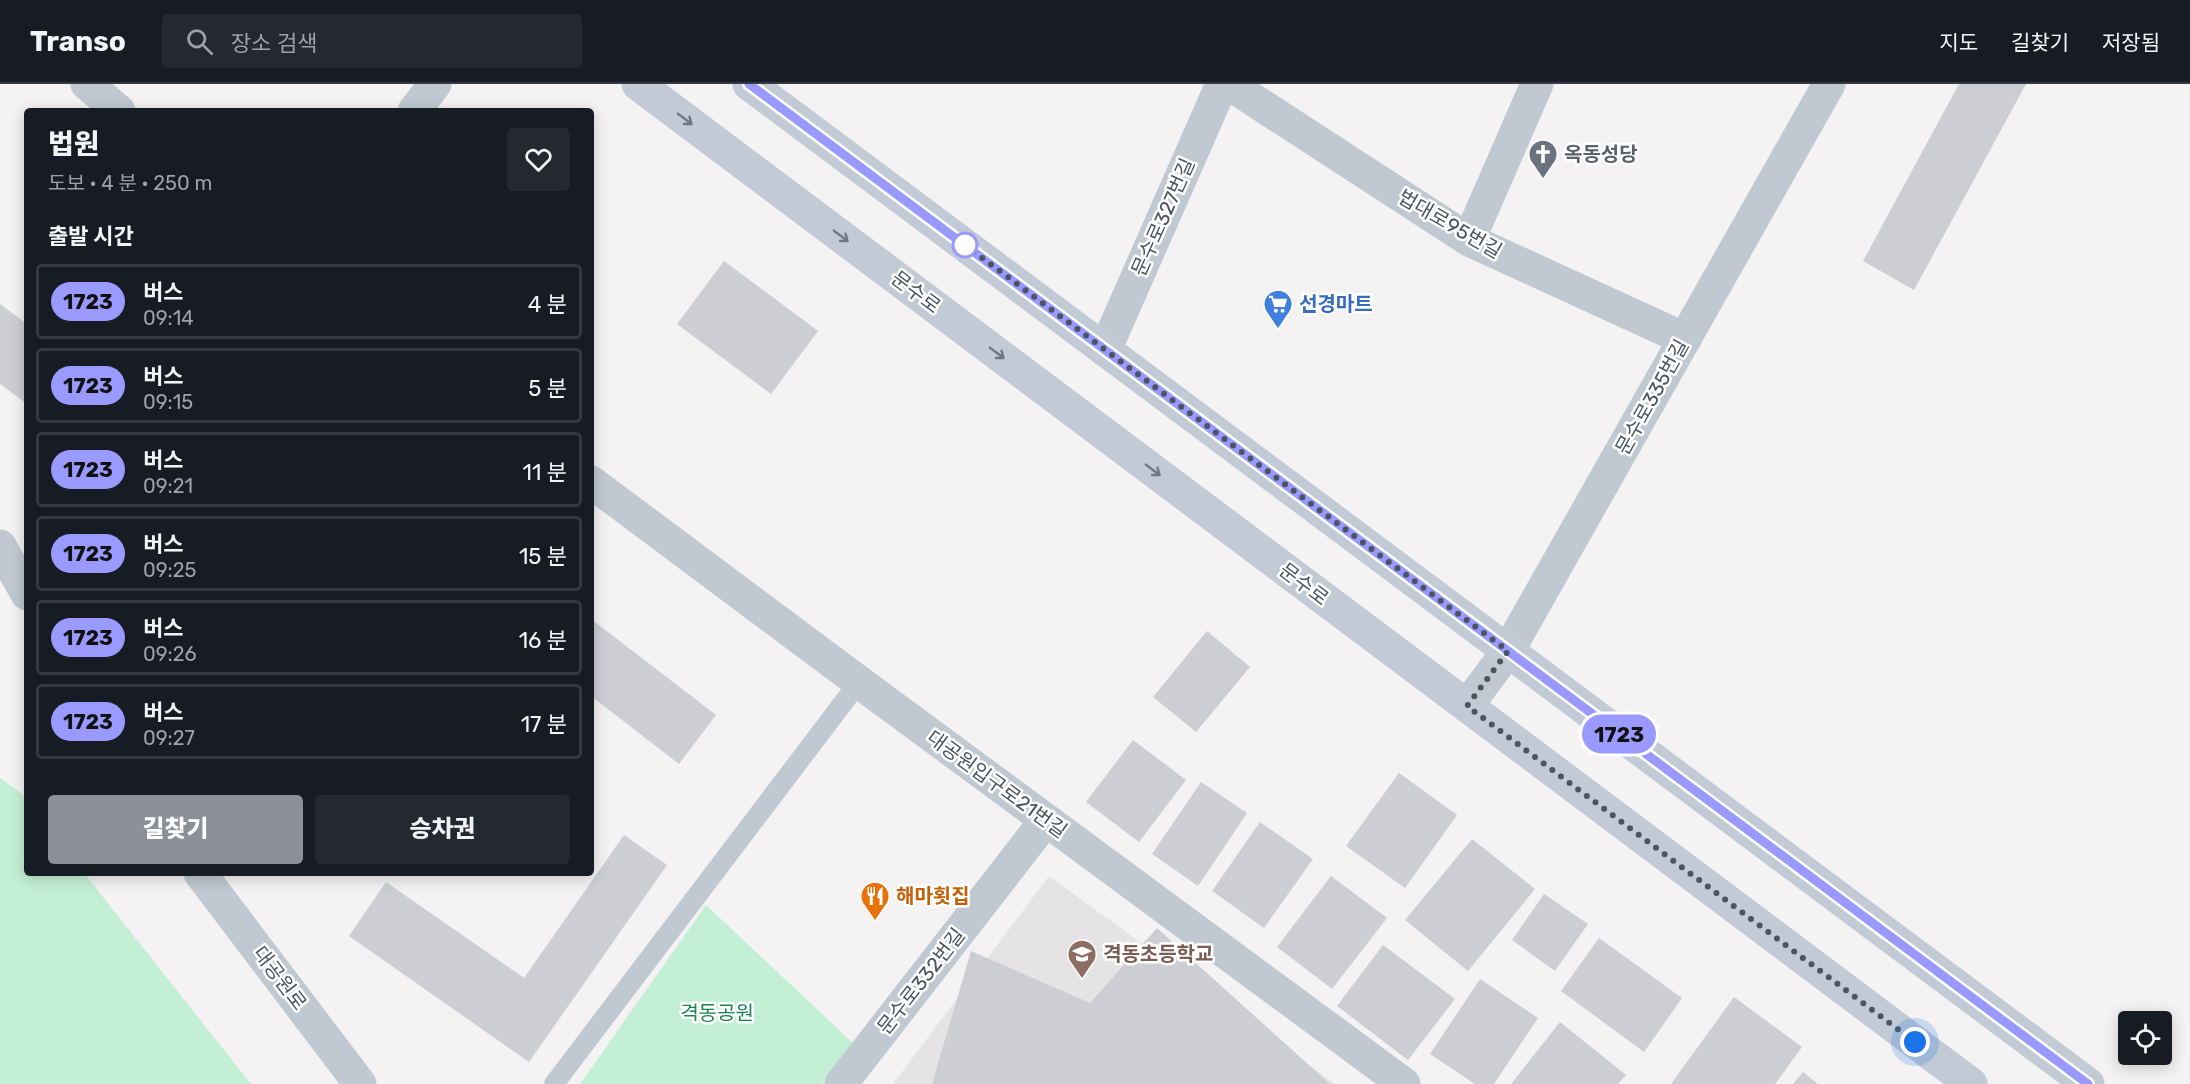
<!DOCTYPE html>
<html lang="ko">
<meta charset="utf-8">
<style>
:root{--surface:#171b24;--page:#242831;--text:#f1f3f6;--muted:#9ea1a6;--line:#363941;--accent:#8c9099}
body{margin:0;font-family:Rubik,"Noto Sans KR",sans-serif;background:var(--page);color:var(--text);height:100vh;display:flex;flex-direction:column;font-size:22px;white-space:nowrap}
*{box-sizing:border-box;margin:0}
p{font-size:20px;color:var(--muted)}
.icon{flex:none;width:33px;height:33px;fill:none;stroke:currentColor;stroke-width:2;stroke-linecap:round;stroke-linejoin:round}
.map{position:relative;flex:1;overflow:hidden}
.details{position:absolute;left:24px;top:24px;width:570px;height:768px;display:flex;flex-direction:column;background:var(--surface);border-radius:6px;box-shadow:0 3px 15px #0003}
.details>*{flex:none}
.badge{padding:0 12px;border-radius:20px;font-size:21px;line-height:39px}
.controls{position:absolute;left:2118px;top:927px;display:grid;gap:12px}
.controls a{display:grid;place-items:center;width:54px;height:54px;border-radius:6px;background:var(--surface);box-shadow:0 3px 15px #0003;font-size:30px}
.you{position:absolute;width:30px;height:30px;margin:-15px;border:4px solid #fff;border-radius:50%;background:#1a73e8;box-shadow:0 0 0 9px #1a73e833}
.map>.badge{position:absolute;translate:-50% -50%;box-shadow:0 0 0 3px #fff}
h2{padding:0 24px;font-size:22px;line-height:54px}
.round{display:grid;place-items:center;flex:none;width:63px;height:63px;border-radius:6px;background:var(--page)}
.headline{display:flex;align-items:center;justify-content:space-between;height:102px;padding:0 24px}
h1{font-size:28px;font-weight:800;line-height:45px}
.primary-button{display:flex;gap:12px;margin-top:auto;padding:12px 24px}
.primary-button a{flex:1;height:69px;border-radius:6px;background:var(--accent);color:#fff;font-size:24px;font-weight:800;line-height:69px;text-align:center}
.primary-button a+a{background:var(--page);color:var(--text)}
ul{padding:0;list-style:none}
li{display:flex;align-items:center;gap:18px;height:75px;margin:0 12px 9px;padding:0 12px;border:3px solid var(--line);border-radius:6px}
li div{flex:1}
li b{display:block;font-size:22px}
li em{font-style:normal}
li .badge{min-width:66px;font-weight:700;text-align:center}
header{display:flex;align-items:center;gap:36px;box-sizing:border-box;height:84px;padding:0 30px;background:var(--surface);border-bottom:2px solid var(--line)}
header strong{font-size:28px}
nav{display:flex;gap:33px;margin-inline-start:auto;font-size:21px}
.search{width:420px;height:54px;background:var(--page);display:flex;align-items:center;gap:15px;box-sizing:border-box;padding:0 21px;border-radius:6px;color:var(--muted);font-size:22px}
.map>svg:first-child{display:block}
.education{fill:#e5e3e4}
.green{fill:#c3f0d5}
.building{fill:#ccced4}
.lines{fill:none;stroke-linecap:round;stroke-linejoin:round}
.service{stroke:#c0c9d1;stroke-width:20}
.minor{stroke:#c0c9d1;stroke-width:33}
.tertiary{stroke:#c0c9d1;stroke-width:33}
.secondary{stroke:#c1cad5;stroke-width:33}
.oneway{stroke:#6e7883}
.line-casing{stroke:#fff;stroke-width:14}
.line{stroke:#99f;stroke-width:9}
.walk{stroke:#4a5560;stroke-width:6;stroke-dasharray:0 10.8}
.stop-dot{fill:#fff;stroke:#99f;stroke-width:3}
.labels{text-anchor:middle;stroke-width:5;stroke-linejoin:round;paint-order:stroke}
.worship-label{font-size:20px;font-weight:bold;fill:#5b616d;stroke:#fff;text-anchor:start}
.street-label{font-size:20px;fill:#4a5560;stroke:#fff}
.shop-label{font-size:20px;font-weight:bold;fill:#366cbe;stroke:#fff;text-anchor:start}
.food-label{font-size:20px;font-weight:bold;fill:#c56008;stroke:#fff;text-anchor:start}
.education-label{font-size:20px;font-weight:bold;fill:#785e54;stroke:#fff;text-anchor:start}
.park-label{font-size:20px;fill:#1a8251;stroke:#fff}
</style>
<header>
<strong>Transo</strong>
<div class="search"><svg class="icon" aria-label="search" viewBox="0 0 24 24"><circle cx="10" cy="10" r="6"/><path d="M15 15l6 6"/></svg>장소 검색</div>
<nav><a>지도</a><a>길찾기</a><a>저장됨</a></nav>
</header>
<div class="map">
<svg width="2190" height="1000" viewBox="0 0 2190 1000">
<rect width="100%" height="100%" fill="#f4f2f2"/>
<path class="education" d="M1049,792L1335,1000H893Z"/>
<path class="green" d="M0,694L21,709L27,716V789H84L251,1000H0Z
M706,821L853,959L845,972L822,1000H580Z"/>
<path class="building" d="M1959,0H2026L1914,206L1863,177Z
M724,177L818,247L771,310L677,240Z
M0,220L27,240V320L0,300Z
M591,535L716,631L679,680L591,612Z
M1207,547L1250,583L1196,648L1153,613Z
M1133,656L1186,696L1139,758L1086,718Z
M1399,689L1457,731L1405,804L1346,762Z
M1201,698L1247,729L1198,802L1152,770Z
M1260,738L1313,775L1264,844L1212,807Z
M624,751L667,781L529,978L349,852L386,798L524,894Z
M1472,755L1535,805L1468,887L1405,836Z
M1331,792L1387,834L1332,905L1277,863Z
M1544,810L1588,840L1555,887L1512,856Z
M1157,844L1330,1000H932L971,867L1090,919Z
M1599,854L1682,914L1644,968L1561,907Z
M1383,861L1455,915L1408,976L1337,922Z
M1480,895L1538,934L1494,1000H1475L1430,970Z
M1734,913L1802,963L1775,1000H1671Z
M1560,938L1626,991L1618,1000H1511Z
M1803,988L1818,1000H1793Z"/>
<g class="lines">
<path class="service" d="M554,1000L859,598"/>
<path class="minor" d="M87,0L119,27
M1229,0L1469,156L1685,255
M414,27L435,0
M1469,156L1537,0
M1105,266L1222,0
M591,398L859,598L1404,1000
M0,462L27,510
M200,789L360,1000
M841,1000L1046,736"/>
<path class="tertiary" d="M1467,622L1508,567L1829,0"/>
<path class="secondary" d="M638,0L1971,1000
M749,0L2088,1000"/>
</g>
<defs><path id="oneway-shaft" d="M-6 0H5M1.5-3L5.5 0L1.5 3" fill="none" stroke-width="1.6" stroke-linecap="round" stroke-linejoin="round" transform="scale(1.5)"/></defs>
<g class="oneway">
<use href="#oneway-shaft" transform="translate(685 35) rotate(37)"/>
<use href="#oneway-shaft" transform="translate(841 152) rotate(37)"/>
<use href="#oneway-shaft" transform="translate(997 269) rotate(37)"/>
<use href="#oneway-shaft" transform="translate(1153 386) rotate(37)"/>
</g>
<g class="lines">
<g class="line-casing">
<path id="line" d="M749,0L2088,1000"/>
</g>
<use href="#line" class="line"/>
<path class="walk" d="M965,161L1508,567L1467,622L1915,958"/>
</g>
<defs>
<g id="church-pin" transform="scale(1.5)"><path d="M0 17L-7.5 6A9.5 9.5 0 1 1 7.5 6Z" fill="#6b7280" stroke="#fff"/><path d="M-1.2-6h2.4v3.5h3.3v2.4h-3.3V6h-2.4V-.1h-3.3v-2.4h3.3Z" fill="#fff"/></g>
<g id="supermarket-pin" transform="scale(1.5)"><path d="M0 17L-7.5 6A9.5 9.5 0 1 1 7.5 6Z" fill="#3f7fe0" stroke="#fff"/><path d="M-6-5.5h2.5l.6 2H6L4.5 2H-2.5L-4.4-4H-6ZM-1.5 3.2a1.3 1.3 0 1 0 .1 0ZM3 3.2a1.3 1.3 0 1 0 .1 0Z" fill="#fff"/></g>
<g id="restaurant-pin" transform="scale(1.5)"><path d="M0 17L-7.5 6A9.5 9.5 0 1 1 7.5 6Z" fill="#e8710a" stroke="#fff"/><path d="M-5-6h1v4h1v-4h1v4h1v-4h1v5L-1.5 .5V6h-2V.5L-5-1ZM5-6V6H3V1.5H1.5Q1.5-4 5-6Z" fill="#fff"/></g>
<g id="school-pin" transform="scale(1.5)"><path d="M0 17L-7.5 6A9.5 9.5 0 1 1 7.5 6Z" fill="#8d6e63" stroke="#fff"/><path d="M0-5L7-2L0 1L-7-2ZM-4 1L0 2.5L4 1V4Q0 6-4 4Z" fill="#fff"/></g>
</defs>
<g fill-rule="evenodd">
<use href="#church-pin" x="1543" y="70"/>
<use href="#supermarket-pin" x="1278" y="220"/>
<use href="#restaurant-pin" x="875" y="812"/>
<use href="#school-pin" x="1082" y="870"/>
</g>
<circle class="stop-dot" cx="965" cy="161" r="12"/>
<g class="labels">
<g class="worship-label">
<text x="1564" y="77">옥동성당</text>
</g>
<g class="street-label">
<text transform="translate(1163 133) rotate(-66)" y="7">문수로327번길</text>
<text transform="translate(1450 140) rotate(30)" y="7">법대로95번길</text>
<text transform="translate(916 208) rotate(37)" y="7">문수로</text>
<text transform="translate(1652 313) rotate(-61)" y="7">문수로335번길</text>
<text transform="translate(1304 500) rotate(37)" y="7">문수로</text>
<text transform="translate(997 700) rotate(36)" y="7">대공원입구로21번길</text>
<text transform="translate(280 894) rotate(53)" y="7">대공원로</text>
<text transform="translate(921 897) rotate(-52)" y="7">문수로332번길</text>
</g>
<g class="shop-label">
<text x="1299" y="227">선경마트</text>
</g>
<g class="food-label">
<text x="896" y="819">해마횟집</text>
</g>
<g class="education-label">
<text x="1103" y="877">격동초등학교</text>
</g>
<g class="park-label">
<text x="717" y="936">격동공원</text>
</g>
</g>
</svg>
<div class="controls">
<a><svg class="icon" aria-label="locate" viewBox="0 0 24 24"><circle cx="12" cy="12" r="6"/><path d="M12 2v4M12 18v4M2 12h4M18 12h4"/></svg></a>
</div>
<div class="you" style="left:1915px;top:958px"></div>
<b class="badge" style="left:1619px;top:650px;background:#99f;color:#111">1723</b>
<section class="details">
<div class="headline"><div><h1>법원</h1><p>도보 · 4 분 · 250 m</p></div><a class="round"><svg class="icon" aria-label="heart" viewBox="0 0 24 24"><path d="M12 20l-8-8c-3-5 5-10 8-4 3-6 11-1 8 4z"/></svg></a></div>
<h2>출발 시간</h2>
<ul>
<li><span class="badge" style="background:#99f;color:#111">1723</span><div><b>버스</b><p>09:14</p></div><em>4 분</em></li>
<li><span class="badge" style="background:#99f;color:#111">1723</span><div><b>버스</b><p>09:15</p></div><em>5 분</em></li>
<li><span class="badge" style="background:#99f;color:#111">1723</span><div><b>버스</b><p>09:21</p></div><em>11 분</em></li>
<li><span class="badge" style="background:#99f;color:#111">1723</span><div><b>버스</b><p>09:25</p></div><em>15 분</em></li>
<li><span class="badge" style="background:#99f;color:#111">1723</span><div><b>버스</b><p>09:26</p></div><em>16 분</em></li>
<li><span class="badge" style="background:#99f;color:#111">1723</span><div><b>버스</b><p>09:27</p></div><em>17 분</em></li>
</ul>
<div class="primary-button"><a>길찾기</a><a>승차권</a></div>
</section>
</div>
